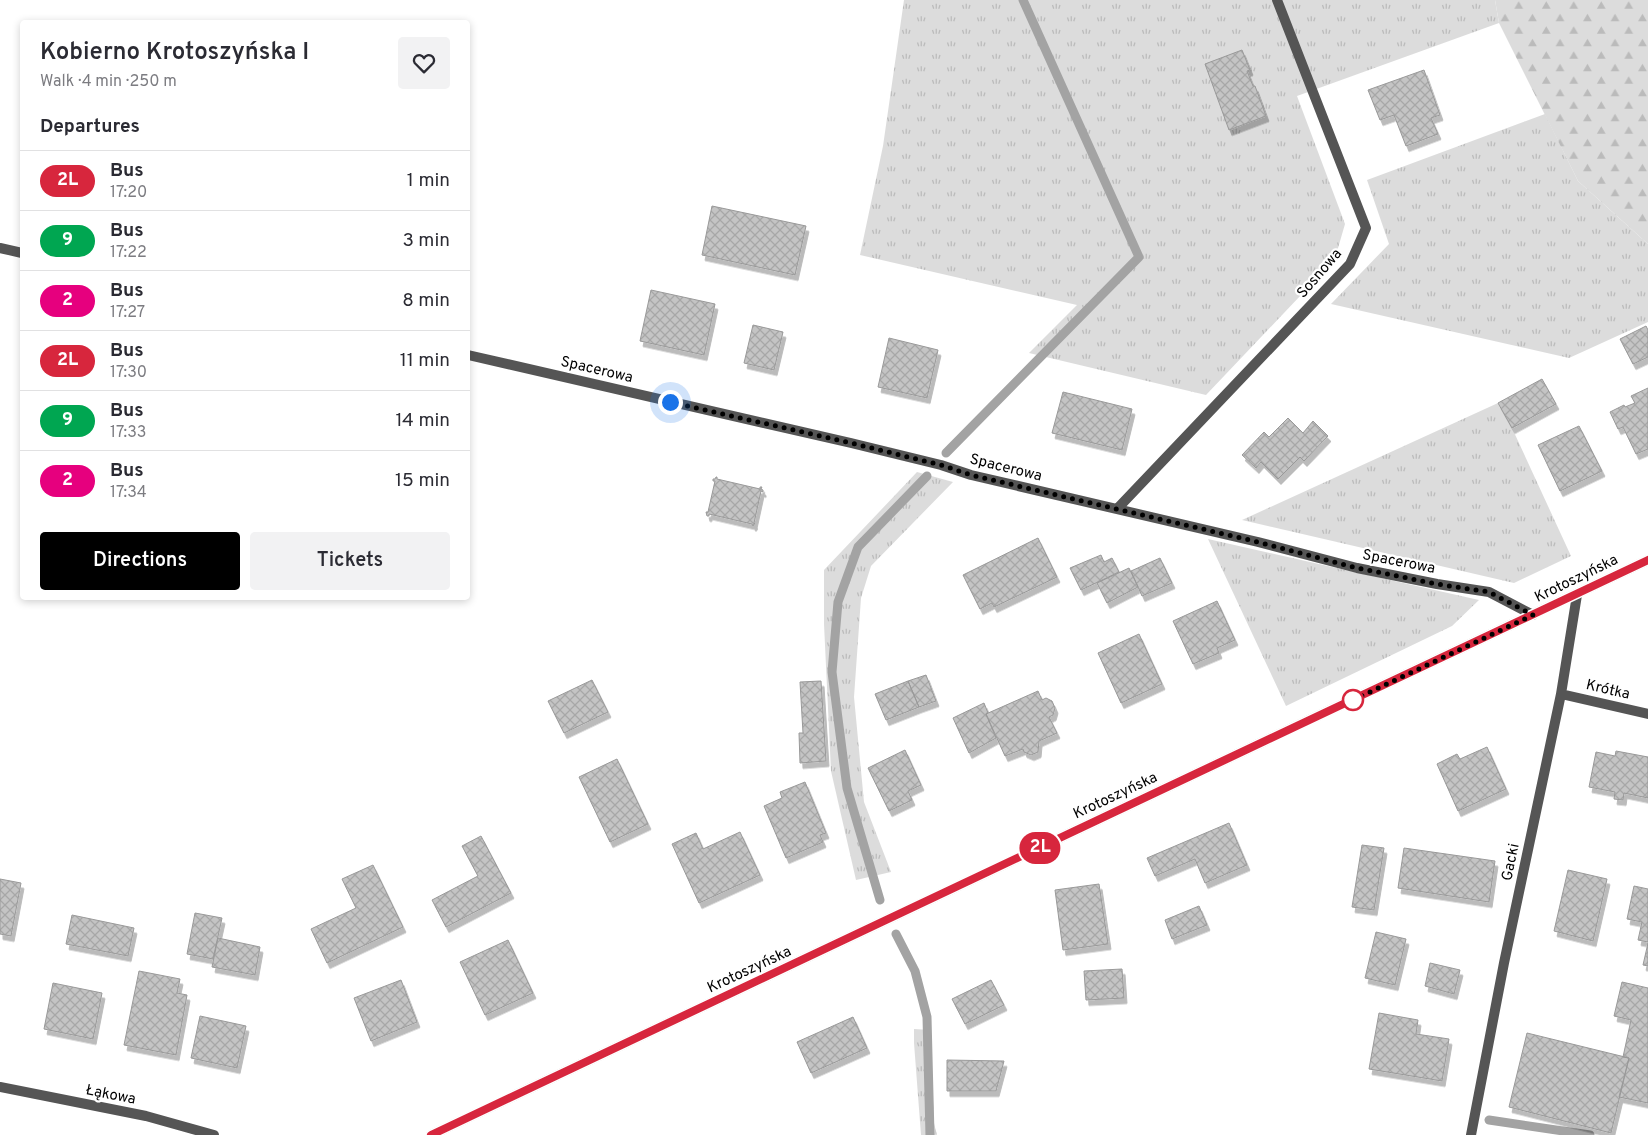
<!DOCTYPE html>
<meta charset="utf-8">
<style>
:root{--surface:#fff;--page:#f2f2f3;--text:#2b2b33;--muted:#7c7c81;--line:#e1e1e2;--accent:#000}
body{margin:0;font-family:Overpass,sans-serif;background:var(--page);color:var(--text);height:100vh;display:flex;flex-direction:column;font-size:19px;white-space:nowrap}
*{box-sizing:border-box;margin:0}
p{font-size:16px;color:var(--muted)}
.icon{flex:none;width:28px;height:28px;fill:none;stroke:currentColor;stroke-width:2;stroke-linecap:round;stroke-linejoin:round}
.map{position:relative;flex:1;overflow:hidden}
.drawer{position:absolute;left:20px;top:20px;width:450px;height:580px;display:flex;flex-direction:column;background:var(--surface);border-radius:5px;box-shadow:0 2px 8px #0003}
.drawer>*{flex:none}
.badge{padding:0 10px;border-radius:16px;font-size:18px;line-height:32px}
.you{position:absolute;width:25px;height:25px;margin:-12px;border:4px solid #fff;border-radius:50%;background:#1a73e8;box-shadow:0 0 0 8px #1a73e833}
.map>.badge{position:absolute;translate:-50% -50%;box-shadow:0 0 0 2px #fff}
h2{padding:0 20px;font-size:19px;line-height:45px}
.round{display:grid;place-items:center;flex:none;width:52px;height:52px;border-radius:5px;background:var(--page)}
.overview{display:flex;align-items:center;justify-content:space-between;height:85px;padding:0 20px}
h1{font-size:24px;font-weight:600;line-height:38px}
.cta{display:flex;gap:10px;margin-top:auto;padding:10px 20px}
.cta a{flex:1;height:58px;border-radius:5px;background:var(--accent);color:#fff;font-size:20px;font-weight:600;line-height:58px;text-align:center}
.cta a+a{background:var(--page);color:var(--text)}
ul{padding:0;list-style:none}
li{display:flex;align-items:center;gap:15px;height:60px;padding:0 20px;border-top:1px solid var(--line)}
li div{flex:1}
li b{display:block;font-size:19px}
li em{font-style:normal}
li .badge{min-width:55px;font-weight:700;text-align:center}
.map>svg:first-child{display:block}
.grass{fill:url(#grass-tufts)}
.forest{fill:url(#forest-firs)}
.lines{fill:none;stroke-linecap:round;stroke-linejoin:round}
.stream{stroke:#a3a3a3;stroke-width:9}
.building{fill:url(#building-cross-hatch);stroke:#999;filter:url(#shadow)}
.minor{stroke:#555;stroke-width:10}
.tertiary{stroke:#555;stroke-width:10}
.line-casing{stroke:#fff;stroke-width:11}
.line{stroke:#d7263d;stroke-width:8}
.walk{stroke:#000;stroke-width:5;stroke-dasharray:0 9}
.stop-dot{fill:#fff;stroke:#d7263d;stroke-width:2.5}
.labels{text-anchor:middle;stroke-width:4.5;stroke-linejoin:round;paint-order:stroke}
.street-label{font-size:15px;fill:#000;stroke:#fff}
</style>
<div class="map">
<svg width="1648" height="1135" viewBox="0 0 1648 1135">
<defs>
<pattern id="grass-tufts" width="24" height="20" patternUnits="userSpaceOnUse" patternTransform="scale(1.25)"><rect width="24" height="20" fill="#dcdcdc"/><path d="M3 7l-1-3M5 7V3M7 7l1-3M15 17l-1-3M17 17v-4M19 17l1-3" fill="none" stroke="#bbb"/></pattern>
<pattern id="forest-firs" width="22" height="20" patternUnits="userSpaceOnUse" patternTransform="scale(1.25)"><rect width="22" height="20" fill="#dcdcdc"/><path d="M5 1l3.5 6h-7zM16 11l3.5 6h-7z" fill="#bbb"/></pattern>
<pattern id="building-cross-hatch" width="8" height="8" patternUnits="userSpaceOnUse" patternTransform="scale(1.25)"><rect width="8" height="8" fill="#c4c4c4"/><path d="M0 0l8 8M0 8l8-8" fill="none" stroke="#a7a7a7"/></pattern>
<filter id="shadow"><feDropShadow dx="3" dy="5.5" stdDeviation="0" flood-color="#0004"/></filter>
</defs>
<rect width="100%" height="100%" fill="#fff"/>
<path class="grass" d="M904,0H1495L1499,23L1297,96L1345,224L1336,255L1301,295L1206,395L1029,353L1077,305L860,255L883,146Z
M1545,114L1578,181L1648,244V322L1569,358L1331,304L1389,244L1367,180Z
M1498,403L1512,428L1571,556L1514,583L1242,520Z
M917,472L953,482L871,566L861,598L854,697L864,802L891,872L856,880L831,771L824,624V570Z
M1208,539L1479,600L1452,626L1286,706Z
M914,1029L930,1030L934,1123L937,1135H921L914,1043Z"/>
<path class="forest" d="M1495,0H1648V244L1578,181L1499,23Z"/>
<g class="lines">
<path class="stream" d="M946,453L1139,257L1023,0
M880,900L847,788L832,672L838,602L858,547L927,476
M896,934L915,971L927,1017L930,1135
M1489,1120L1590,1135"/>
</g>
<path class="building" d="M1242,50L1250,70L1247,71L1253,86H1255L1266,116L1229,130L1205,64Z
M1424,70L1440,115L1431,118L1438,134L1406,146L1394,115L1380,120L1368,90Z
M712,206L806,226L795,275L702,255Z
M651,290L715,304L704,355L640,341Z
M753,325L783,332L774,370L744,363Z
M1646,326L1648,330V357L1633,364L1620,339Z
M889,338L938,350L927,398L878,387Z
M1542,379L1556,404L1512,428L1498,403Z
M1648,388V449L1636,454L1623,427L1618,429L1610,412L1624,405L1625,407L1635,403L1631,396Z
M1063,392L1132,409L1122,450L1052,433Z
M1288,418L1303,433L1313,421L1328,436L1304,461L1300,457L1278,479L1261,462L1256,468L1242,455L1264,432L1269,437Z
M1579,426L1602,471L1560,491L1538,445Z
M716,477H717V479L760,489V487H762L761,489L763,490V492L761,491L754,523L755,524H754L753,526L752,524L709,514V516H707L706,512H708L715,481H713V479H715Z
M1038,538L1057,577L994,607L992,603L980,609L963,575Z
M1101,555L1104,562L1112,558L1119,572L1081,590L1070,568Z
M1160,558L1172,583L1142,596L1131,571Z
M1129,568L1138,587L1107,603L1097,583Z
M1217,601L1235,640L1217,648L1219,653L1193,664L1173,621Z
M1139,634L1162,684L1121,703L1098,653Z
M926,675L936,701L919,707L908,681Z
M592,680L608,712L564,733L548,701Z
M821,681L826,761L800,763L799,733H803L800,682Z
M908,681L919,707L886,720L875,694Z
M1038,691L1042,700L1046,698L1052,701L1055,708L1053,715L1049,717L1057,733L1039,741L1038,752L1031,755L1024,752L1023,749L1005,756L986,714Z
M984,703L988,713L986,714L996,738L969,753L953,718Z
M1487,747L1506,789L1458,811L1437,764L1457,754L1460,759Z
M905,750L921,785L908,791L912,800L889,811L868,768Z
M1616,751L1648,757V798L1624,793L1623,800L1614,799L1615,792L1589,787L1596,752L1615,756Z
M617,759L648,824L610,842L579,777Z
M805,782L826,833L820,835L823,842L786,858L764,806L782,798L780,792Z
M1229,823L1247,865L1205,883L1195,859L1155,876L1147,858Z
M740,832L760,875L699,903L672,844L696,833L703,849Z
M481,836L511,893L446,927L432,900L478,876L462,846Z
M1362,845L1384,848L1374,910L1352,907Z
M1404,848L1495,861L1489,902L1398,888Z
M373,865L403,927L327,963L311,929L356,908L342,879Z
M1568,870L1607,879L1593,941L1554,931Z
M0,879L21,883L11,936L0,934Z
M1099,884L1108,944L1063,950L1055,890Z
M1634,886L1648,889V942L1638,940L1642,922L1627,919Z
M1199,906L1207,925L1172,939L1165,920Z
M195,913L222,918L213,959L187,954Z
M72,915L134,928L128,956L66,944Z
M1376,932L1406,939L1395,985L1365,978Z
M218,938L260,947L255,975L212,967Z
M508,940L533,993L485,1015L460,962Z
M1648,943V966L1643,965Z
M1430,963L1460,970L1454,994L1425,986Z
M1122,969L1124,998L1086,1000L1084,971Z
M139,971L180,979L177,993L187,995L176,1055L124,1045Z
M401,980L417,1022L371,1041L354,998Z
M991,980L1004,1005L965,1024L952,999Z
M1622,982L1648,988V1103L1619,1097L1629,1058L1623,1057L1631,1020L1614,1016Z
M53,983L102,993L93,1039L44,1029Z
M1379,1013L1418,1020L1416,1034L1449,1039L1442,1081L1369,1069Z
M200,1016L246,1026L237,1068L191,1058Z
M853,1017L867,1048L811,1073L797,1042Z
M1527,1033L1629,1058L1611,1133L1509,1107Z
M947,1060L1004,1061L996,1091H947Z"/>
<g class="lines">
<path class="minor" d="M0,248L22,253
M468,355L851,443L941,465L971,475L1258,542L1357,568L1437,584L1489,592L1533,615
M1117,509L1350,264L1366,228L1277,0
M1561,694L1648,714
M0,1087L146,1116L214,1135
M1471,1135L1504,963L1561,694L1577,595"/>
<path class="tertiary" d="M431,1135L1648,560"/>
</g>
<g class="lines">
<g class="line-casing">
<path id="line" d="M431,1135L1648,560"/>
</g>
<use href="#line" class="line"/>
<path class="walk" d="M670,402L851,443L941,465L971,475L1258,542L1357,568L1437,584L1489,592L1533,615L1353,700"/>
</g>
<circle class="stop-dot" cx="1353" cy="700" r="10"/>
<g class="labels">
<g class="street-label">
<text transform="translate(1319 273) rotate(-49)" y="5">Sosnowa</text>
<text transform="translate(597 369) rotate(13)" y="5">Spacerowa</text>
<text transform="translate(1006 467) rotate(14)" y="5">Spacerowa</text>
<text transform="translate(1399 561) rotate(11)" y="5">Spacerowa</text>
<text transform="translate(1576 578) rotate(-26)" y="5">Krotoszyńska</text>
<text transform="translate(1608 689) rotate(13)" y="5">Krótka</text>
<text transform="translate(1115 795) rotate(-25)" y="5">Krotoszyńska</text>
<text transform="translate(1510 862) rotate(-78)" y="5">Gacki</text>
<text transform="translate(749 969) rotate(-25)" y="5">Krotoszyńska</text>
<text transform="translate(111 1094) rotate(11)" y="5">Łąkowa</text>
</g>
</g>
</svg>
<div class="you" style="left:670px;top:402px"></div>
<b class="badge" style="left:1040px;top:848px;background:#d7263d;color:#fff">2L</b>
<section class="drawer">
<div class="overview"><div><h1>Kobierno Krotoszyńska I</h1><p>Walk · 4 min · 250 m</p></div><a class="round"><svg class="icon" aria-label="heart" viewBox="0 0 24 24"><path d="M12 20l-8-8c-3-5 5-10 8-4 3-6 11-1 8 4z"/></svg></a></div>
<h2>Departures</h2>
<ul>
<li><span class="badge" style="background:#d7263d;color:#fff">2L</span><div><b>Bus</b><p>17:20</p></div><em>1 min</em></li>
<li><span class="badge" style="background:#00a651;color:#fff">9</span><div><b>Bus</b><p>17:22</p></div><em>3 min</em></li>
<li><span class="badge" style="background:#e6007e;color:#fff">2</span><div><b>Bus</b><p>17:27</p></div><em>8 min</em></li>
<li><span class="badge" style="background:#d7263d;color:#fff">2L</span><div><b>Bus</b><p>17:30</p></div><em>11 min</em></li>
<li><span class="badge" style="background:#00a651;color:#fff">9</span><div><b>Bus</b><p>17:33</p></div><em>14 min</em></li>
<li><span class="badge" style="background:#e6007e;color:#fff">2</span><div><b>Bus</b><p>17:34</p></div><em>15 min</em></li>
</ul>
<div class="cta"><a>Directions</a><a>Tickets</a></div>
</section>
</div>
